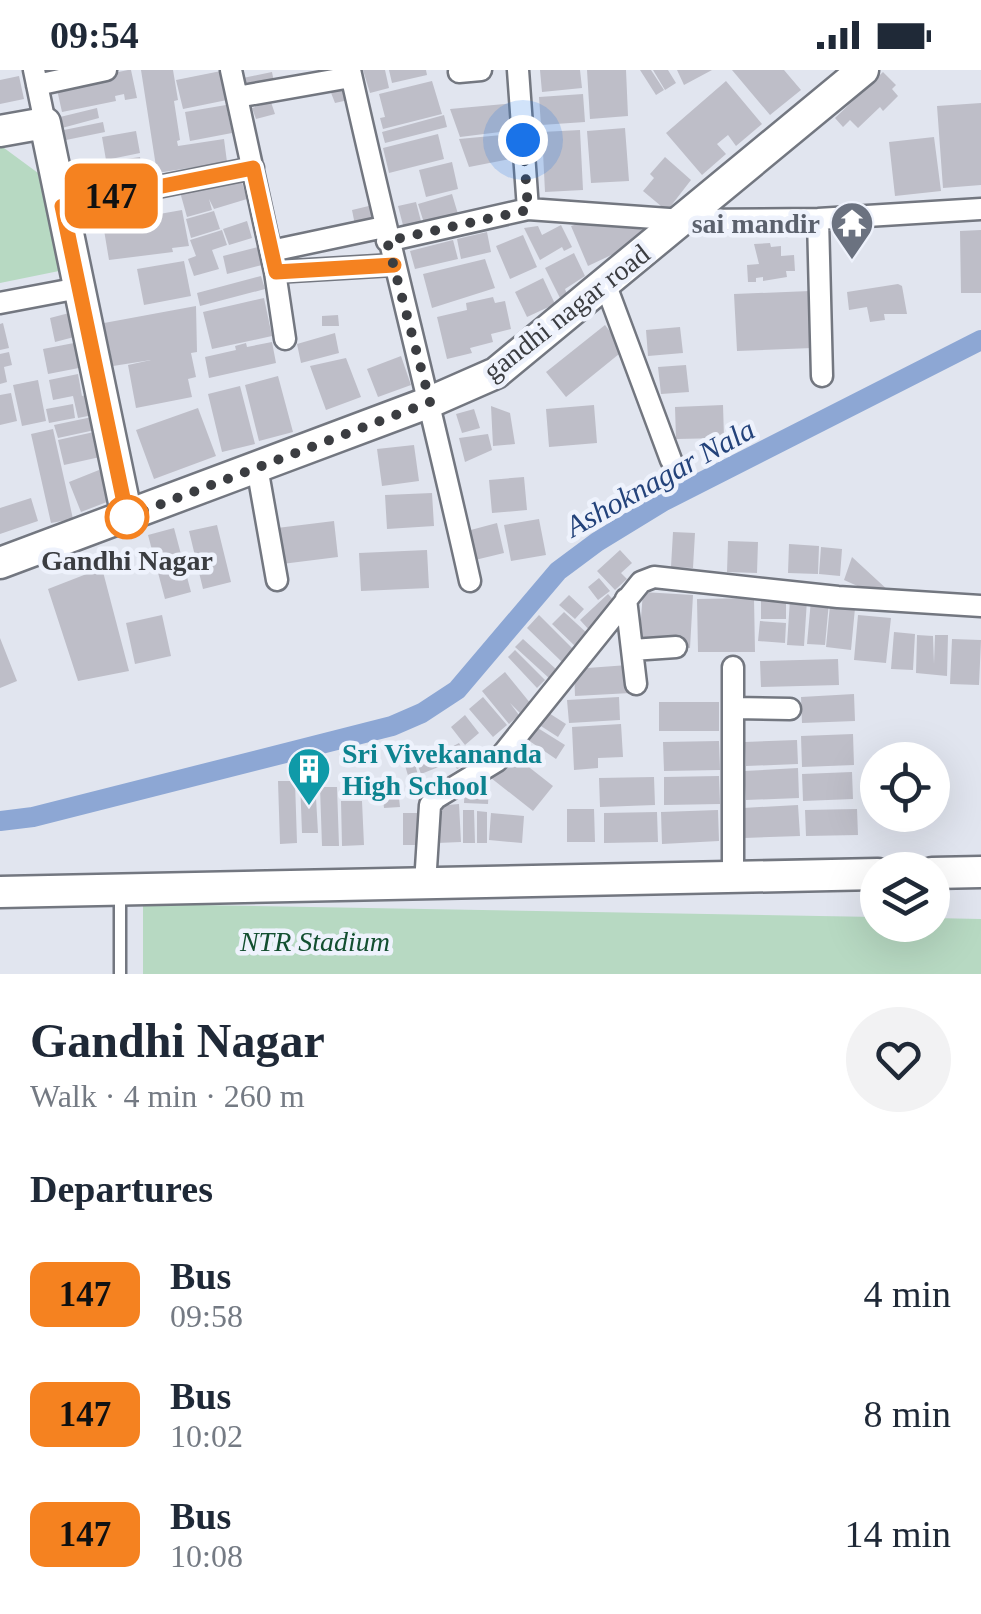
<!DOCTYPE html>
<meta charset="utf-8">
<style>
:root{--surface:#fff;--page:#f2f2f3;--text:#1f2937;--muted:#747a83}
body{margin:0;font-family:"Times New Roman",serif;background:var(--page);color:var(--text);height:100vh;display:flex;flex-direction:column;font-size:38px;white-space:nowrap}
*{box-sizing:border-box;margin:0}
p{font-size:32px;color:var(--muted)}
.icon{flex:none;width:55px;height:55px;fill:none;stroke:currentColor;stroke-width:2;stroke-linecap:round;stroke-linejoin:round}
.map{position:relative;height:904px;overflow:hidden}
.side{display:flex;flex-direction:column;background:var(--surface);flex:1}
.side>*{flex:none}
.badge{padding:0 20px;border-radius:15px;font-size:35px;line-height:65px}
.tools{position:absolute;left:860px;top:672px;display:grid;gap:20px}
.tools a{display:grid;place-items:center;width:90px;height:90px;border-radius:50%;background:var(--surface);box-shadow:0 10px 40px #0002;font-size:50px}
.you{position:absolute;width:50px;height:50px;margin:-25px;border:8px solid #fff;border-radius:50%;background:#1a73e8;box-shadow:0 0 0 15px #1a73e833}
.map>.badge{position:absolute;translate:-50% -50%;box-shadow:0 0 0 5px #fff}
h2{padding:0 30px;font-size:38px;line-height:90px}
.round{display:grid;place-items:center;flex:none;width:105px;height:105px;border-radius:52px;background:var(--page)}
.summary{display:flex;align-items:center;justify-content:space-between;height:170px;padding:0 30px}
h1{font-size:48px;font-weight:700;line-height:75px}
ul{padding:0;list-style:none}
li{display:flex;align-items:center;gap:30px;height:120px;padding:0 30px}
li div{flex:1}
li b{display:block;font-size:38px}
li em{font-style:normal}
li .badge{min-width:110px;font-weight:700;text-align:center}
.status{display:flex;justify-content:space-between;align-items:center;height:70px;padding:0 50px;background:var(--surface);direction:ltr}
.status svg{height:28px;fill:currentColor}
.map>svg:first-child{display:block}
.green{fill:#b7d9c2}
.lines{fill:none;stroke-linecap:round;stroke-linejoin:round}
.canal{stroke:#8da7d4;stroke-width:20}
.building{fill:#bebec8}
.lane-casing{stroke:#737780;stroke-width:15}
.street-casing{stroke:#737780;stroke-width:25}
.secondary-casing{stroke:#737780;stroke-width:35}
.lane{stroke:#fff;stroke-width:10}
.street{stroke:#fff;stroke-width:20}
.secondary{stroke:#fff;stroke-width:30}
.line-casing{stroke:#fff;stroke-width:22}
.line{stroke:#f58220;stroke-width:15}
.walk{stroke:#3b3d41;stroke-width:10;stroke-dasharray:0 18}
.stop-dot{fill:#fff;stroke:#f58220;stroke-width:5}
.labels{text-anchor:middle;stroke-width:9;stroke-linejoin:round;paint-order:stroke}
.worship-label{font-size:28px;font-weight:bold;fill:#5b616d;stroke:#eef2fc;text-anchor:end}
.street-label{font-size:28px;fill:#3b3d41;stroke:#eef2fc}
.stop-label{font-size:28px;font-weight:bold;fill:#3b3d41;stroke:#eef2fc}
.culture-label{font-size:28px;font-weight:bold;fill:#0d838f;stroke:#eef2fc;text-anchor:start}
.park-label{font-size:28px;font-style:italic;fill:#134f30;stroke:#eef2fc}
.water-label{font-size:30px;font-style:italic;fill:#23427a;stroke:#eef2fc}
</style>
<div class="status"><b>09:54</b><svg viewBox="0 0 49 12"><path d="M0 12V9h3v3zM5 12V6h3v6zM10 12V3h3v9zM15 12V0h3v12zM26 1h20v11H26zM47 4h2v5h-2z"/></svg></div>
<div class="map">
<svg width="981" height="904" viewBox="0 0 981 904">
<rect width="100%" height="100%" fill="#e1e5ef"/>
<path class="green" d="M0,75L38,103L59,201L0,213Z
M143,834L877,847L878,855H932L933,848L981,849V904H143Z"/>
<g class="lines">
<path class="canal" d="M0,751L33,747L392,656L422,643L457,620L558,501L597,472L664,431L981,270"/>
</g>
<path class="building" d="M128,0H131L137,28L125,30L124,24L115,26L116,31L62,42L56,15Z
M141,0H173L178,30L174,31L180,70L177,71L178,76L224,69L227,92L157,103Z
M363,0H385L389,18L370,23Z
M389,0H426L427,5L392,13Z
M540,0H580L582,18L542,22Z
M587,0H626L628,46L590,49Z
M640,0H651L664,20L656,25Z
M653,0H668L676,13L665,20Z
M677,0H712L684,15Z
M732,0H784L801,20L770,45Z
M221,1L227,30L183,39L176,10Z
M272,2L275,17L246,23L243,8Z
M883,2L896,15L892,19L898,26L883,41L880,37L858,58L850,50L843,57L835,48Z
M19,6L24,29L0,34V10Z
M347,10L353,29L335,33L328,15Z
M432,11L442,44L383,59L380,48L385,47L379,24Z
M726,11L762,54L736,76L728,65L717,74L726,84L702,105L666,63Z
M583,24L585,52L541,55L539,27Z
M271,32L275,44L256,49L252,38Z
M516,33V60L460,67L450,39Z
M981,33V115L943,118L937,36Z
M226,35L232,63L190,71L185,42Z
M97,38L99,48L62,58L60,47Z
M444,45L447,57L385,73L382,62Z
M103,52L105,62L66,70L64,60Z
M625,58L629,111L591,113L587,61Z
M580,60L583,120L545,122L542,62Z
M136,61L140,83L106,90L102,67Z
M438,64L444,89L389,103L383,78Z
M514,64L515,88L469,97L459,69Z
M934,67L941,121L895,126L889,72Z
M140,87L144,111L89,119L85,95Z
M665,87L691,110L667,141L643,121L654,108L650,104Z
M452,92L458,119L426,127L419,100Z
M240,106L247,129L214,139L209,129L212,140L187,147L180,122Z
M452,124L458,144L424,153L418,134Z
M416,132L422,155L404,159L398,136Z
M373,135L378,155L356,160L352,140Z
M182,140L189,176L172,178L173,182L109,190L103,154Z
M214,141L220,159L191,168L186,149Z
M590,150H627L643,161L624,179L588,196L571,156Z
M247,151L252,168L229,175L223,159Z
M561,155L572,177L564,181L562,177L540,190L524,158L538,156L542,165Z
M222,160L227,175L212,180L219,199L194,206L188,189L196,186L190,170Z
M981,160V223H961L960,161Z
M487,162L491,182L461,189L457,169Z
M523,165L537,197L510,209L496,176Z
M453,170L458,189L415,199L410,181Z
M770,173L771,177L781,176V186L794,185L795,201H786L787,207L763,211V207L756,208V212H748L747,195L759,194L754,174Z
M262,176L266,194L227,204L223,186Z
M574,183L585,206L565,219L567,224L560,228L545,198Z
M485,189L495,218L432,238L423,204Z
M184,191L191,226L144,235L137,199Z
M261,206L265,219L200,236L197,223Z
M543,208L555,234L527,247L515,222Z
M898,214L902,216L907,244H884L885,250L870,252L867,237L849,240L847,222Z
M810,221L812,278L737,281L734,224Z
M493,227L495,233L505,231L511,259L491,264L493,272L470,278L472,283L447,289L437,247L467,240L466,233Z
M264,228L272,266L212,279L203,242Z
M196,236L197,282L191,283L196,307L188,309L192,327L136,338L128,295L151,290L113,296L104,253Z
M73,242L78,266L55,272L50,248Z
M338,245L339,256H322V246Z
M3,253L9,278L0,280V254Z
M605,255L624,280L566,327L546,302Z
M680,257L683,283L648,286L646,260Z
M335,263L339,283L301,293L297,274Z
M79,272L84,297L48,304L43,279Z
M272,272L276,293L209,308L205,287L236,280L235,276L246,273L247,277Z
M9,282L12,295L4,297L7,312L0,314V284Z
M401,286L411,315L378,327L367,299Z
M346,288L361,327L326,340L310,296Z
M686,295L689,322L661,324L658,297Z
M78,304L82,326L93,323L98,344L78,348L73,326L53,330L49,310Z
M278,306L293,362L259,371L245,315Z
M38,310L46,351L22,356L13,315Z
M240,316L255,374L222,382L208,324Z
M11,323L17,351L0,355V325Z
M73,334L75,348L49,353L46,339Z
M594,335L597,373L549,377L546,339Z
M723,335L724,368L676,369L675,337Z
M491,336L510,343L515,374L493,376Z
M198,338L216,386L154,409L136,360Z
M474,339L480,358L462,363L456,344Z
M92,347L95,360L58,368L54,355Z
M53,359L73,449L51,453L31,364Z
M94,362L100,387L64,395L58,370Z
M488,364L492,380L465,392L459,368Z
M414,375L419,411L382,416L377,379Z
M99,400L112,430L81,442L69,412Z
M524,407L527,440L492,443L489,410Z
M432,423L434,456L387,459L385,425Z
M31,428L38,451L0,464V438Z
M539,449L546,485L511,491L504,455Z
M334,451L338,487L282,494L277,458Z
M497,453L504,483L475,490L467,461Z
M217,455L231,512L203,519L189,461Z
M174,458L191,522L165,529L148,465Z
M673,462L695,463L693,498L671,497Z
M728,471L758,472L757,503L727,502Z
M789,474L819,476L818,504L788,503Z
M821,477L842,479L840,506L819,504Z
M427,480L429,518L361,521L359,483Z
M620,480L632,493L621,503L627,509L615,520L597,501Z
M852,487L890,522L887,529L844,510Z
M102,498L129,601L78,611L48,519Z
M599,508L610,521L598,530L588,517Z
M643,522L693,525L690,578L639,574Z
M608,524L619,536L591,562L580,550Z
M569,525L584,539L575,549L559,535Z
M754,528L755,582H698L697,529Z
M761,528H786V549H761Z
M790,529L807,530L804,576L787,575Z
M811,530L829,532L825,575L807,574Z
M830,535L855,538L851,580L826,577Z
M564,542L588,564L576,577L552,554Z
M162,545L171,586L135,594L126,553Z
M539,545L574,580L562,592L527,558Z
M858,545L891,548L886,593L854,590Z
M760,551L786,553L785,573L758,571Z
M894,562L915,564L913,600L891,599Z
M917,565L933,566L934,594L935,565H948L947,606L916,603Z
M0,568L17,611L0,618Z
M523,569L557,600L550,609L515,577Z
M952,569L981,570L979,615L950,614Z
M515,580L545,610L537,618L508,587Z
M838,589L839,615L761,617L760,591Z
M628,595L631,623L575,626L574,599Z
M505,602L531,634L520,643L510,633L519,645L509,654L482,621Z
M854,624L855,651L802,653L801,627Z
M483,627L507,655L493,667L469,639Z
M619,627L620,650L569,653L567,630Z
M659,632H719V661H659Z
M541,638L566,654L558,667L533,651Z
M465,645L479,663L465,675L451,657Z
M621,654L623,687L598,688V698L574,700L572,657Z
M533,655L565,675L556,689L525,668Z
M853,664L854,695L802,697L801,666Z
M797,670L798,694L746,696L745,672Z
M719,671L720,700L664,701L663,672Z
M523,672L538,681L531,691L517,682Z
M459,673L470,692L457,699L446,680Z
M440,678L446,694L421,704L415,687Z
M511,683L553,716L533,741L491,708Z
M413,687L423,723L414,725L403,689Z
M798,698L799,728L746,730L744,701Z
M852,702L853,729L803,731L802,704Z
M719,706L720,734L664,735V707Z
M654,707L655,735L600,737L599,708Z
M300,710H315L318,763H302Z
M278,711H295L297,773L280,774Z
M465,716L489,717L488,734L464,733Z
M320,717H337L339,776H322Z
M398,719L400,737L384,738L382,720Z
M341,731H362L364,775L342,776Z
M459,734L461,772L437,773L435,736Z
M798,735L800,766L744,768L743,738Z
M567,739H594L595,772H567Z
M857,739L858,765L806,766L805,740Z
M463,740H474L475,773H463Z
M718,740L719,771L662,774L661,742Z
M477,741L487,742V773H477Z
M657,742L658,772L604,773V743Z
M403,743H426V775H403Z
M491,743L524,746L522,773L489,770Z"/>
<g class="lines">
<g class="lane-casing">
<path id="lane" d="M120,904V825"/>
</g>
<g class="street-casing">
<path id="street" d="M34,0L45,53
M231,0L275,202L285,269
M350,0C388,171 432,340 470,511
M518,0L528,139
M459,2L481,0
M37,15L106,0
M237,27L351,7
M62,136L253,98
M818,149L822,306
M387,171L528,139L683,150L818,149L981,139
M271,181L384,157
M275,202L393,195
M605,213L671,390
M0,233L79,218
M257,397L277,510
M626,529L636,614
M632,580L676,577
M733,597V809
M733,638L790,639
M425,814L430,735L436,728L497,691L641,512L654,507L838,527L981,536"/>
</g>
<g class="secondary-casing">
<path id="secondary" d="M0,61L45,53L127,447
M0,493L430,332L496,303L863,0
M932,803L981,802
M0,822L878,804"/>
</g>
<use href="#lane" class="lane"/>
<use href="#street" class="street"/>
<use href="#secondary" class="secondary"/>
</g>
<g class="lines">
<g class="line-casing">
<path id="line" d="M127,447L62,136L253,98L276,202L394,195"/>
</g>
<use href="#line" class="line"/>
<path class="walk" d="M127,447L430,332L387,171L528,140L523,70"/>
</g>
<defs>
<g id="temple-pin" transform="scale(2.25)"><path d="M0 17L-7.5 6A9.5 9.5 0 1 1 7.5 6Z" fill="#6b7280" stroke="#eef2fc"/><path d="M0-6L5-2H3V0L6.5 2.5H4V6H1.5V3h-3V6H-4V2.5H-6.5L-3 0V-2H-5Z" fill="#fff"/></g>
<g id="building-pin" transform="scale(2.25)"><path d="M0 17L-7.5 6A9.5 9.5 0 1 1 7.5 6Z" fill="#0f9aa8" stroke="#eef2fc"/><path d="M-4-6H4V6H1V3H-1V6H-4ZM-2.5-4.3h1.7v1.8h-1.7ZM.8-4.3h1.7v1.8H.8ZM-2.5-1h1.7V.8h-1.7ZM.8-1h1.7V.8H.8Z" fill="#fff"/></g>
</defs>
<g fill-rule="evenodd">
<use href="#temple-pin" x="852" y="153"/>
<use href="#building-pin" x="309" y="699"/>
</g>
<circle class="stop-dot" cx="127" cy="447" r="20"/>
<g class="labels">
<g class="worship-label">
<text x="820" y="163">sai mandir</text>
</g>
<g class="street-label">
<text transform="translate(566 242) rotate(-38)" y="10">gandhi nagar road</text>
</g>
<g class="stop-label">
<text x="127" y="500">Gandhi Nagar</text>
</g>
<g class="culture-label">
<text x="342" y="693">Sri Vivekananda<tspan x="342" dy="32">High School</tspan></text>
</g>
<g class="park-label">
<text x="315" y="881">NTR Stadium</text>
</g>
<g class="water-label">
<text transform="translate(660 408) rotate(-29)" y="10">Ashoknagar Nala</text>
</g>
</g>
</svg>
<div class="tools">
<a><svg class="icon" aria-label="locate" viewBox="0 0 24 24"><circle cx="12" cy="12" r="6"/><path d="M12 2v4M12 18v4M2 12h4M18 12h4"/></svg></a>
<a><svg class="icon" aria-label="layers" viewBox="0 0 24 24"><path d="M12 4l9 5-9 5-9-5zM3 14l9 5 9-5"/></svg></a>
</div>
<div class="you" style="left:523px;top:70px"></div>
<b class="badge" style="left:111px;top:126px;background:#f58220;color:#111">147</b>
</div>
<section class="side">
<div class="summary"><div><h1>Gandhi Nagar</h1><p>Walk · 4 min · 260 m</p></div><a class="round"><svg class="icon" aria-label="heart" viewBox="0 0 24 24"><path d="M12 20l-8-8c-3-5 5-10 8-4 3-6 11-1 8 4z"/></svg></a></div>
<h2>Departures</h2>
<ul>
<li><span class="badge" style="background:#f58220;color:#111">147</span><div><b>Bus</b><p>09:58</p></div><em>4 min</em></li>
<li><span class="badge" style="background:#f58220;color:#111">147</span><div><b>Bus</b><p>10:02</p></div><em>8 min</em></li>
<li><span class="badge" style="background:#f58220;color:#111">147</span><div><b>Bus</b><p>10:08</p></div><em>14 min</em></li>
</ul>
</section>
